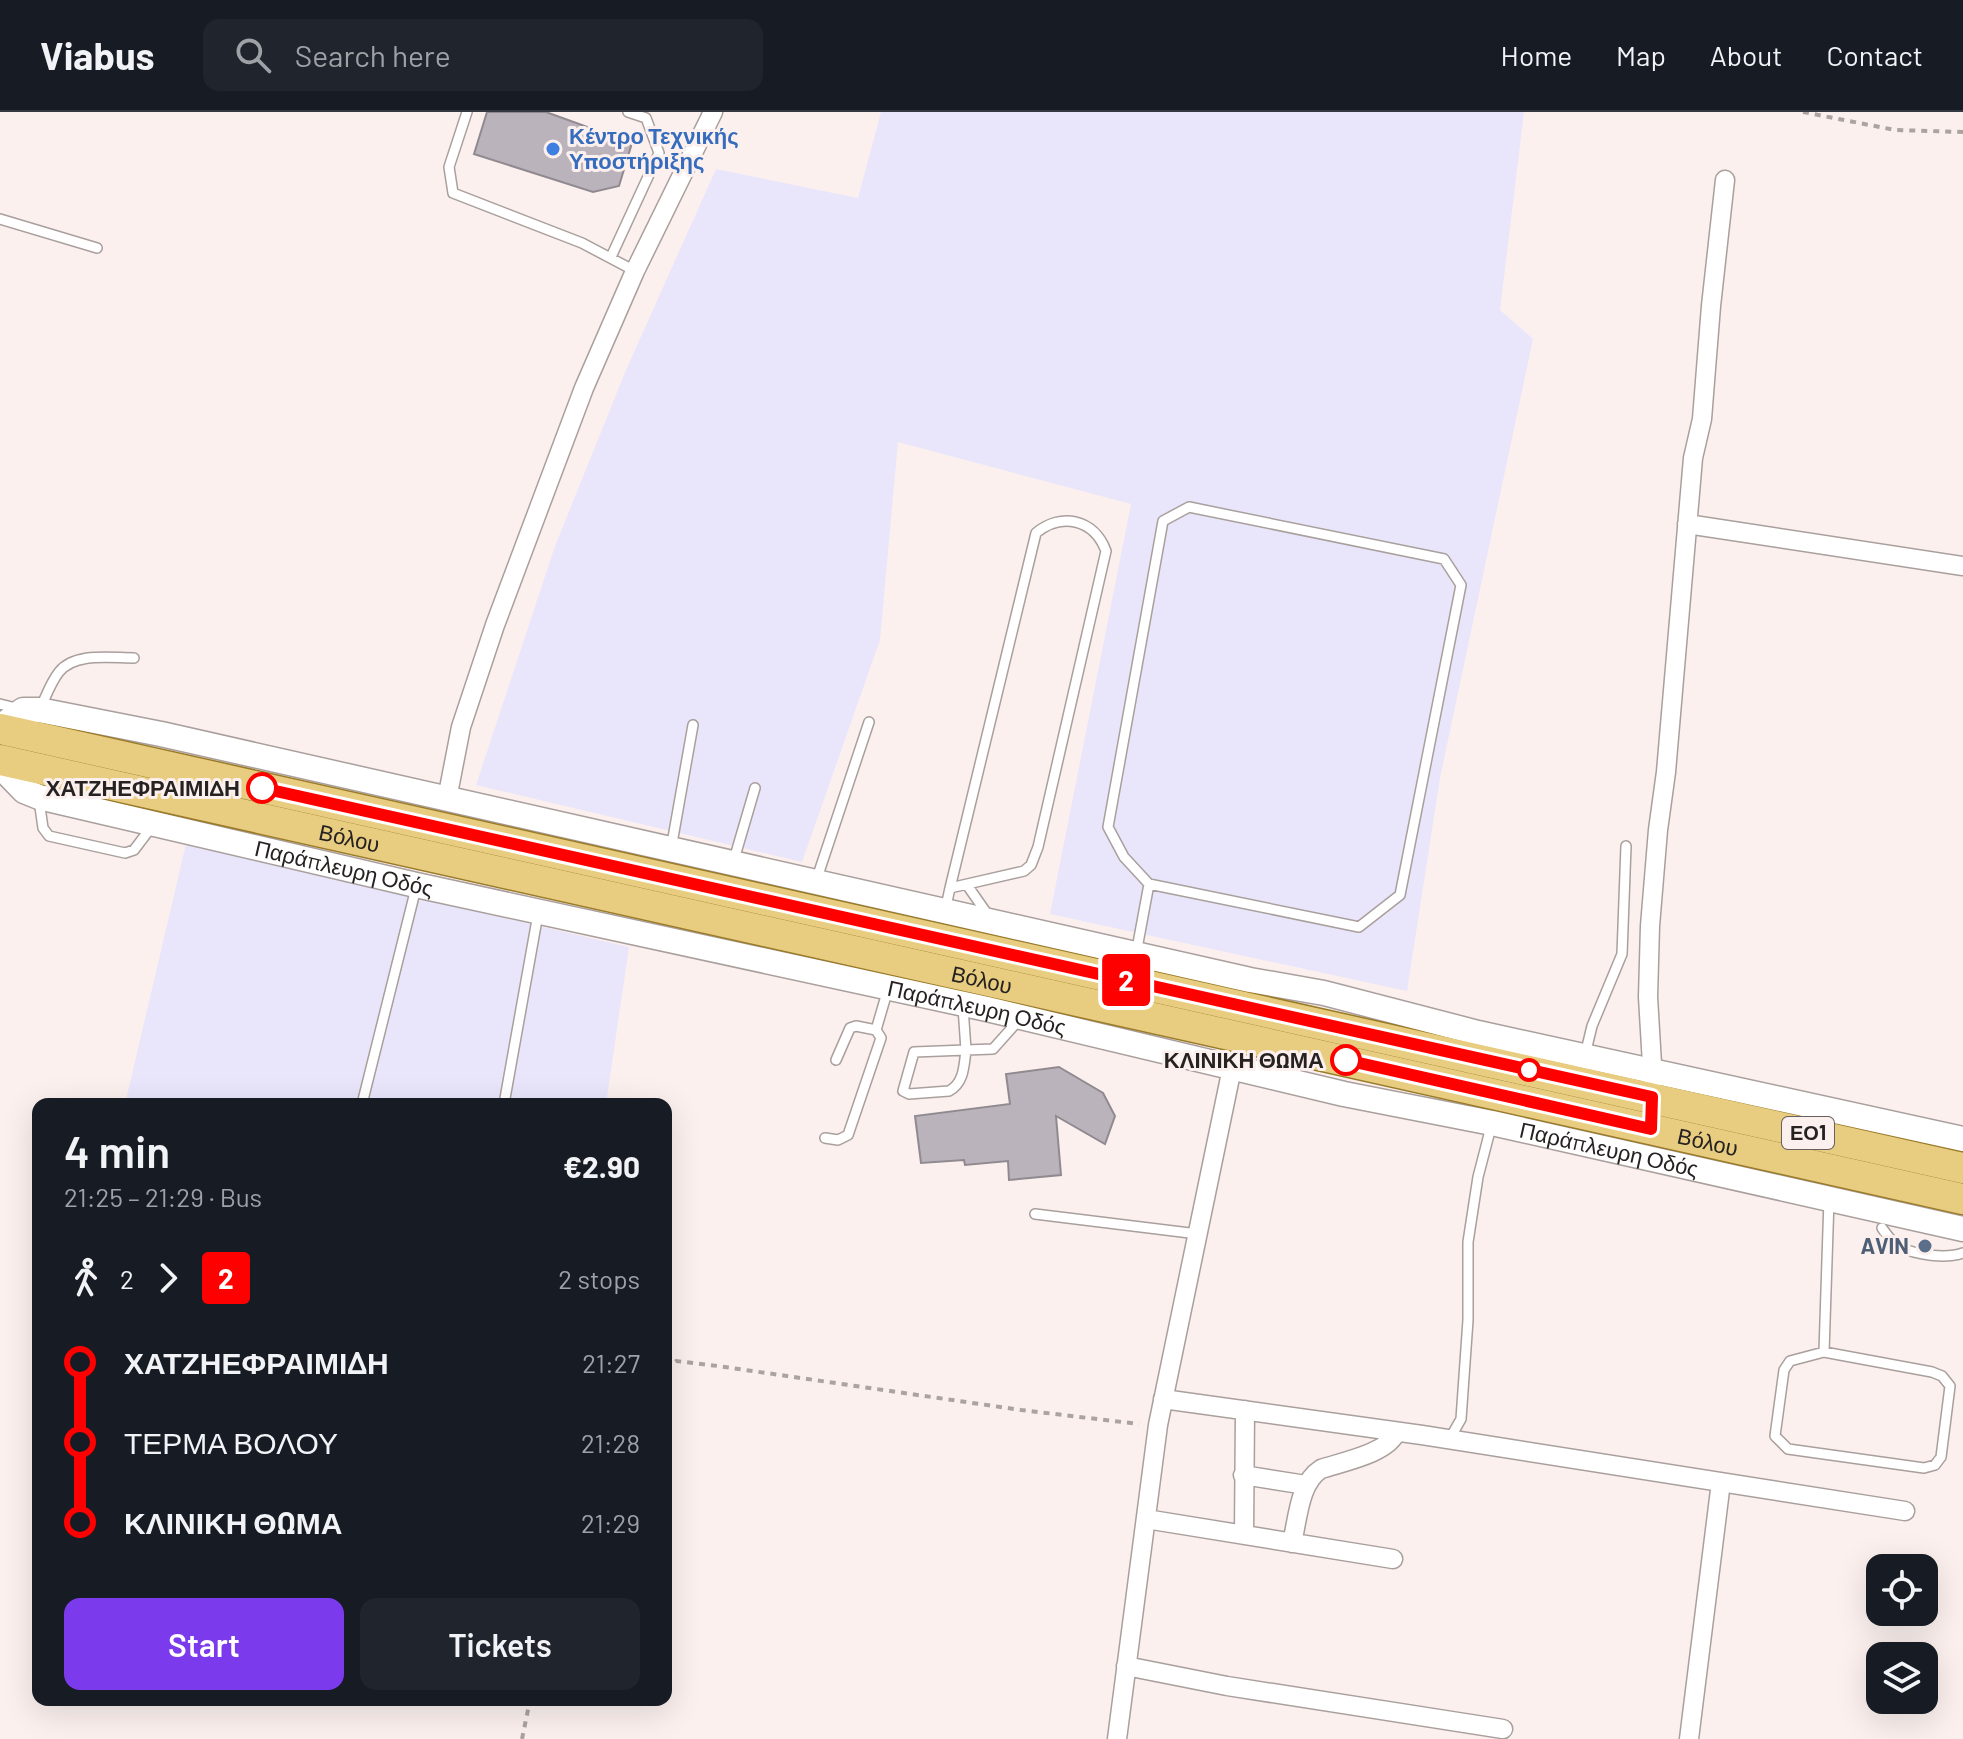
<!DOCTYPE html>
<meta charset="utf-8">
<style>
:root{--surface:#171b24;--page:#20242c;--text:#f1f3f6;--muted:#9ea1a6;--line:#363941;--accent:#7c3aed}
body{margin:0;font-family:Barlow,sans-serif;background:var(--page);color:var(--text);height:100vh;display:flex;flex-direction:column;font-size:30px;white-space:nowrap}
*{box-sizing:border-box;margin:0}
p{font-size:26px;color:var(--muted)}
.icon{flex:none;width:44px;height:44px;fill:none;stroke:currentColor;stroke-width:2;stroke-linecap:round;stroke-linejoin:round}
.map{position:relative;flex:1;overflow:hidden}
.side{position:absolute;left:32px;top:986px;width:640px;height:608px;display:flex;flex-direction:column;background:var(--surface);border-radius:16px;box-shadow:0 8px 32px #0002}
.side>*{flex:none}
.badge{padding:0 16px;border-radius:6px;font-size:28px;line-height:52px}
.fabs{position:absolute;left:1866px;top:1442px;display:grid;gap:16px}
.fabs a{display:grid;place-items:center;width:72px;height:72px;border-radius:16px;background:var(--surface);box-shadow:0 8px 32px #0002;font-size:40px}
.map>.badge{position:absolute;translate:-50% -50%;box-shadow:0 0 0 4px #fff}
.legs{display:flex;align-items:center;gap:12px;height:88px;padding:0 32px;font-size:26px}
.legs p{margin-inline-start:auto}
.overview{display:flex;align-items:center;justify-content:space-between;height:136px;padding:0 32px}
h1{font-size:44px;font-weight:600;line-height:60px}
.cta{display:flex;gap:16px;margin-top:auto;padding:16px 32px}
.cta a{flex:1;height:92px;border-radius:16px;background:var(--accent);color:#fff;font-size:32px;font-weight:600;line-height:92px;text-align:center}
.cta a+a{background:var(--page);color:var(--text)}
ul{padding:0 32px;list-style:none}
li{display:flex;align-items:center;gap:28px;height:80px;font-size:30px}
li i{display:grid;place-items:center;width:12px;height:100%;margin:0 10px;background:currentColor}
li i::after{content:'';width:20px;height:20px;margin:-10px;border:6px solid;border-radius:50%;background:var(--surface)}
li p{margin-inline-start:auto}
li:first-child i{background:linear-gradient(#0000 50%,currentColor 0)}
li:last-child i{background:linear-gradient(currentColor 50%,#0000 0)}
header{display:flex;align-items:center;gap:48px;box-sizing:border-box;height:112px;padding:0 40px;background:var(--surface);border-bottom:2px solid var(--line)}
header strong{font-size:38px}
nav{display:flex;gap:44px;margin-inline-start:auto;font-size:28px}
.search{width:560px;height:72px;background:var(--page);display:flex;align-items:center;gap:20px;box-sizing:border-box;padding:0 28px;border-radius:16px;color:var(--muted);font-size:30px}
.map>svg:first-child{display:block}
.industrial{fill:#e9e6fc}
.building{fill:#bab3bb;stroke:#908a90;stroke-width:2}
.lines{fill:none;stroke-linecap:round;stroke-linejoin:round}
.service-casing{stroke:#a99f9c;stroke-width:12}
.minor-casing{stroke:#a99f9c;stroke-width:21}
.tertiary-casing{stroke:#a99f9c;stroke-width:27}
.primary-casing{stroke:#9a7b29;stroke-width:33}
.path{stroke:#aba3a0;stroke-width:4;stroke-dasharray:6 6;stroke-linecap:butt}
.service{stroke:#fff;stroke-width:9}
.minor{stroke:#fff;stroke-width:18}
.tertiary{stroke:#fff;stroke-width:24}
.primary{stroke:#e8cd81;stroke-width:30}
.line-1-casing{stroke:#fff;stroke-width:18}
.line-1{stroke:#f00;stroke-width:12}
.shop-dot{fill:#3f7fe0;stroke:#fbf0ed;stroke-width:3}
.stop-1-dot{fill:#fff;stroke:#f00;stroke-width:4}
.service-dot{fill:#5c6f8a;stroke:#fbf0ed;stroke-width:3}
.labels{text-anchor:middle;stroke-width:6;stroke-linejoin:round;paint-order:stroke}
.shield{fill:#fbf0ed;stroke:#66605e;stroke-width:2}
.shield-label{font-size:20px;font-weight:bold;fill:#262221}
.shop-label{font-size:22px;font-weight:bold;fill:#366cbe;stroke:#fbf0ed;text-anchor:start}
.stop-label{font-size:22px;font-weight:bold;fill:#262221;stroke:#fbf0ed;text-anchor:end}
.street-label{font-size:22px;fill:#262221;stroke:#fbf0ed}
.service-label{font-size:22px;font-weight:bold;fill:#4e5e75;stroke:#fbf0ed;text-anchor:end}
</style>
<header>
<strong>Viabus</strong>
<div class="search"><svg class="icon" aria-label="search" viewBox="0 0 24 24"><circle cx="10" cy="10" r="6"/><path d="M15 15l6 6"/></svg>Search here</div>
<nav><a>Home</a><a>Map</a><a>About</a><a>Contact</a></nav>
</header>
<div class="map">
<svg width="1963" height="1627" viewBox="0 0 1963 1627">
<rect width="100%" height="100%" fill="#fbf0ed"/>
<path class="industrial" d="M881,0H1524L1500,198L1533,227L1440,666L1407,879L1050,802L1131,392L898,330L880,528L802,750L476,673L555,434L626,258L716,57L858,86Z
M186,732L629,835L606,992H125Z"/>
<path class="building" d="M487,0H546L632,31L619,74L593,80L474,42Z
M1059,955L1103,981L1115,1004L1105,1032L1056,1004L1061,1063L1009,1068L1008,1049L965,1053L964,1048L921,1051L915,1004L1010,992L1006,962Z"/>
<g class="lines">
<g class="service-casing">
<path id="service" d="M467,0L449,55L453,81L582,131L635,159
M0,107L97,136
M611,145L659,41L646,6L628,0
M1189,395L1444,447L1461,473L1400,783L1359,815L1149,772L1124,745L1108,715L1163,409Z
M0,592L20,597
M41,595C46,584 51,570 59,560C75,540 111,546 134,546
M39,688L43,716L49,724L125,741L134,738L153,713
M671,737L693,613
M733,751L755,676
M816,769L869,610
M967,773L988,803
M945,799L950,776L1036,421C1061,400 1094,407 1106,439L1038,735L1031,753L1024,759L950,776
M1136,842L1149,772
M963,895L966,938L993,937L1019,908
M966,938C964,954 964,971 949,979L909,982L903,979L914,940Z
M1585,943L1592,914L1622,842L1626,734
M836,948L850,916L856,914L876,918
M362,992L416,776
M504,992L538,802
M825,1026L838,1028L848,1023L881,926L876,918L888,877
M1035,1102L1198,1122
M1882,1116C1887,1123 1892,1131 1900,1135C1916,1143 1946,1147 1963,1141
M1824,1240L1932,1260L1942,1264L1950,1274L1941,1345L1935,1353L1924,1356L1788,1337L1775,1324L1784,1258L1790,1249Z
M1824,1240L1829,1087
M1449,1328L1461,1307L1468,1208V1130L1478,1065L1492,1011"/>
</g>
<g class="minor-casing">
<path id="minor" d="M1687,412L1963,454
M447,687L461,615L495,513L584,276L635,159L713,0
M1653,969L1648,885L1650,814L1658,718L1666,660L1693,346L1702,307L1711,194L1725,68
M1163,1287L1422,1323L1905,1399
M1243,1363L1306,1373
M1146,1407L1393,1447
M1244,1423L1245,1298
M1292,1431C1298,1406 1299,1371 1321,1357C1342,1350 1389,1341 1396,1320
M1126,1554L1227,1574L1503,1617
M1117,1627L1158,1313L1232,956
M1689,1627L1721,1370"/>
</g>
<g class="tertiary-casing">
<g id="tertiary">
<path d="M0,615L23,598H39L161,622L1250,868L1324,881L1478,921L1963,1027"/>
<path id="s1" d="M0,654L24,679L39,685L416,773L987,897L1344,982L1492,1011L1963,1117"/>
</g>
</g>
<g class="primary-casing">
<g id="primary">
<path d="M0,617L1963,1056"/>
<path id="s2" d="M0,648L1963,1087"/>
</g>
</g>
<path class="path" d="M1803,0L1895,18L1963,20
M666,1245L676,1249
M666,1257L676,1249L718,1254L1021,1298L1139,1312
M522,1627L530,1588"/>
<use href="#service" class="service"/>
<use href="#minor" class="minor"/>
<use href="#tertiary" class="tertiary"/>
<use href="#primary" class="primary"/>
</g>
<g class="lines">
<g class="line-1-casing">
<path id="line-1" d="M262,676L1652,985L1651,1017L1346,948"/>
</g>
<use href="#line-1" class="line-1"/>
</g>
<circle class="shop-dot" cx="553" cy="37" r="8"/>
<g class="stop-1-dot">
<circle cx="262" cy="676" r="14"/>
<circle cx="1346" cy="948" r="14"/>
<circle cx="1529" cy="958" r="10"/>
</g>
<circle class="service-dot" cx="1925" cy="1134" r="8"/>
<g class="labels">
<rect class="shield" x="1782" y="1005" width="52" height="32" rx="6"/>
<g class="shield-label">
<text x="1808" y="1028">ΕΟ1</text>
</g>
<g class="shop-label">
<text x="569" y="32">Κέντρο Τεχνικής<tspan x="569" dy="25">Υποστήριξης</tspan></text>
</g>
<g class="stop-label">
<text x="240" y="684">ΧΑΤΖΗΕΦΡΑΙΜΙΔΗ</text>
<text x="1324" y="956">ΚΛΙΝΙΚΗ ΘΩΜΑ</text>
</g>
<g class="street-label">
<text dy="8" stroke="none"><textPath href="#s2" startOffset="358">Βόλου</textPath></text>
<text dy="8" stroke="none"><textPath href="#s1" startOffset="364">Παράπλευρη Οδός</textPath></text>
<text dy="8" stroke="none"><textPath href="#s2" startOffset="1006">Βόλου</textPath></text>
<text dy="8" stroke="none"><textPath href="#s1" startOffset="1012">Παράπλευρη Οδός</textPath></text>
<text dy="8" stroke="none"><textPath href="#s2" startOffset="1750">Βόλου</textPath></text>
<text dy="8" stroke="none"><textPath href="#s1" startOffset="1660">Παράπλευρη Οδός</textPath></text>
</g>
<g class="service-label">
<text x="1909" y="1142">AVIN</text>
</g>
</g>
</svg>
<div class="fabs">
<a><svg class="icon" aria-label="locate" viewBox="0 0 24 24"><circle cx="12" cy="12" r="6"/><path d="M12 2v4M12 18v4M2 12h4M18 12h4"/></svg></a>
<a><svg class="icon" aria-label="layers" viewBox="0 0 24 24"><path d="M12 4l9 5-9 5-9-5zM3 14l9 5 9-5"/></svg></a>
</div>
<b class="badge" style="left:1126px;top:868px;background:#f00;color:#fff">2</b>
<section class="side">
<div class="overview"><div><h1>4 min</h1><p>21:25 – 21:29 · Bus</p></div><b>€2.90</b></div>
<div class="legs"><svg class="icon" aria-label="walk" viewBox="0 0 24 24"><circle cx="13" cy="4" r="2"/><path d="M13 8l-2 6 4 7M11 14l-3 7M7 12l3-4h3l4 4"/></svg>2<svg class="icon" aria-label="forward" viewBox="0 0 24 24"><path d="M9 5l7 7-7 7"/></svg><b class="badge" style="background:#f00;color:#fff">2</b><p>2 stops</p></div>
<ul>
<li><i style="color:#f00"></i><b>ΧΑΤΖΗΕΦΡΑΙΜΙΔΗ</b><p>21:27</p></li>
<li><i style="color:#f00"></i><span>ΤΕΡΜΑ ΒΟΛΟΥ</span><p>21:28</p></li>
<li><i style="color:#f00"></i><b>ΚΛΙΝΙΚΗ ΘΩΜΑ</b><p>21:29</p></li>
</ul>
<div class="cta"><a>Start</a><a>Tickets</a></div>
</section>
</div>
